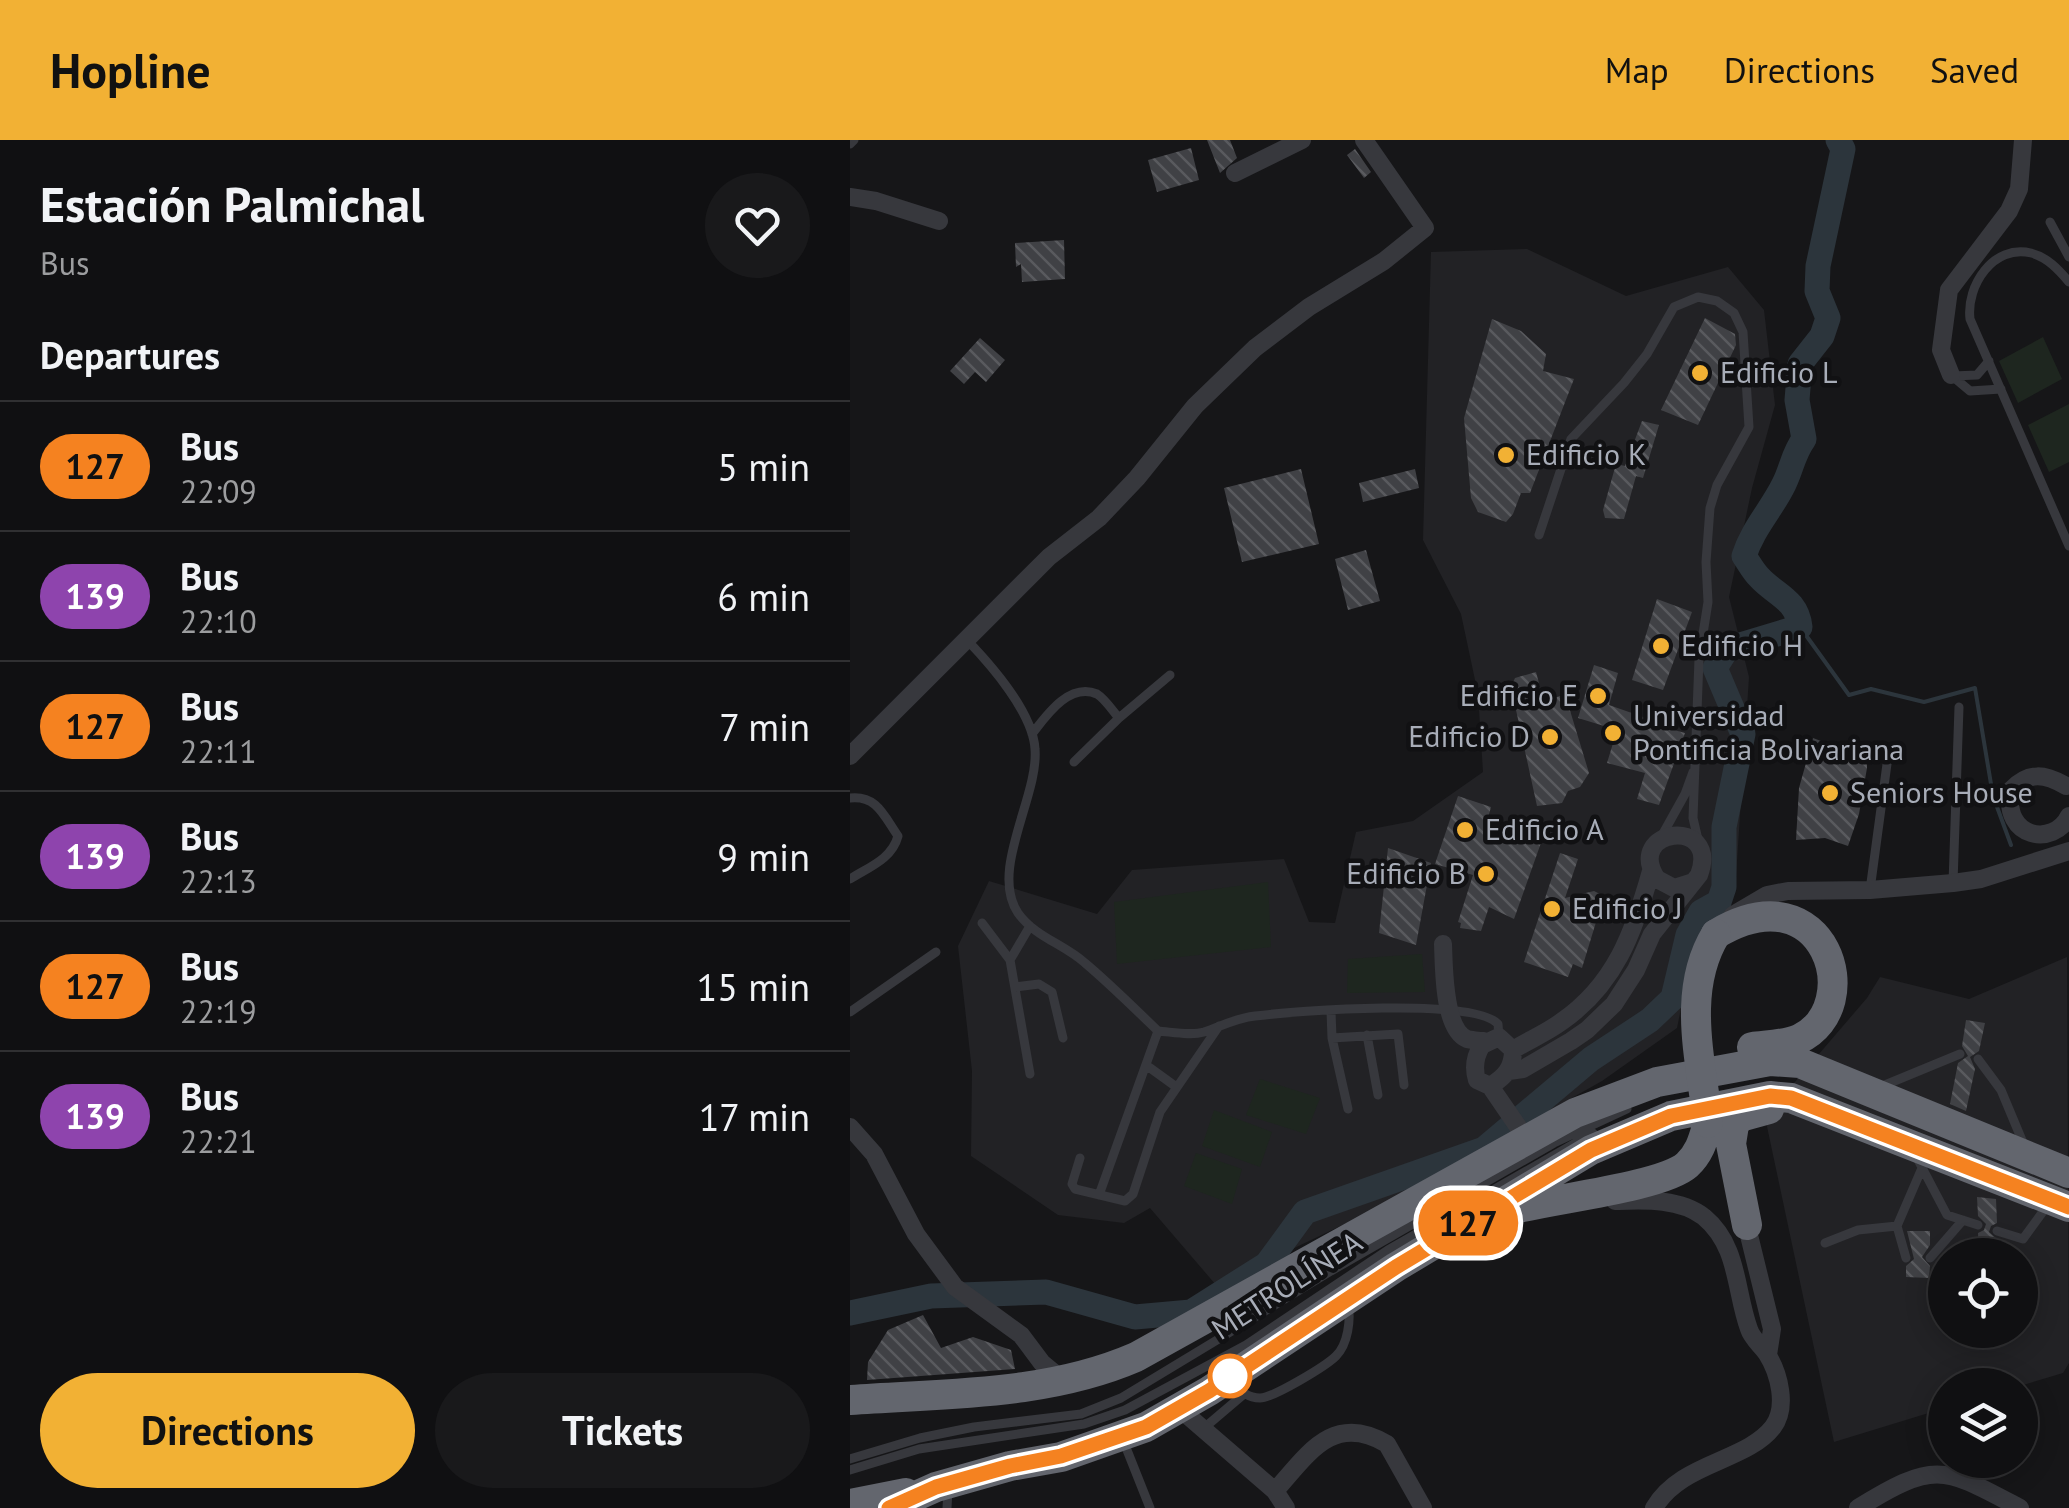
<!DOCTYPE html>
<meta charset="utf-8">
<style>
:root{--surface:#101012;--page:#19191b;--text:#f1f3f6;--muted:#9c9d9f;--line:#303032;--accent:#f2b134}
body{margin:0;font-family:"PT Sans",sans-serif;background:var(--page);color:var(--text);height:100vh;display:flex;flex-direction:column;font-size:38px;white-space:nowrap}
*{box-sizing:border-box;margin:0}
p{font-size:32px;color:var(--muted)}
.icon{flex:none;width:55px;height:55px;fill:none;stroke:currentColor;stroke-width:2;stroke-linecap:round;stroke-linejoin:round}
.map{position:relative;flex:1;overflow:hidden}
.side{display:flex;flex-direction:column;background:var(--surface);width:850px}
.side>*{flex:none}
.badge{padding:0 20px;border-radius:32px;font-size:35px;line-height:65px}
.tools{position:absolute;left:1078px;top:1098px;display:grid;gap:20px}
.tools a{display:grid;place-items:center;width:110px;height:110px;border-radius:50%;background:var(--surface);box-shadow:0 5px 25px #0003,0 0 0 2px var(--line);font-size:50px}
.map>.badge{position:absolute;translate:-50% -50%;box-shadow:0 0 0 5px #fff}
h2{padding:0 40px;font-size:38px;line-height:90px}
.round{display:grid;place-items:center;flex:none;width:105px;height:105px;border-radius:52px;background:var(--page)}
.summary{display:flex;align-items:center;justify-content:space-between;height:170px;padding:0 40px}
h1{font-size:48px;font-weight:700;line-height:75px}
.button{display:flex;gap:20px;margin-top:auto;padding:20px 40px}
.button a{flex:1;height:115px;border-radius:60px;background:var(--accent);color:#111;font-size:40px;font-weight:700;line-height:115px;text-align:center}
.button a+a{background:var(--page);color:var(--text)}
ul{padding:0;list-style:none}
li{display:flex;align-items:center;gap:30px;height:130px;padding:0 40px;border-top:2px solid var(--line)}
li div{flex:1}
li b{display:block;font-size:38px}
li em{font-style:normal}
li .badge{min-width:110px;font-weight:700;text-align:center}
header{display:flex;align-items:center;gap:60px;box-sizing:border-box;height:140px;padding:0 50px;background:var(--accent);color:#111}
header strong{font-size:48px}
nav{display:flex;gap:55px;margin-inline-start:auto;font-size:35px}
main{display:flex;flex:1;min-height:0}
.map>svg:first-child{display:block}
.built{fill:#222225;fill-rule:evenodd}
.garden{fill:#1e261f}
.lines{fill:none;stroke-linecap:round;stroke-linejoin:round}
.stream{stroke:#2c353c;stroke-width:4}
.river{stroke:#2c353c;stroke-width:25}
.building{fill:url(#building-back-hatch)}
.lane{stroke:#37383d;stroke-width:9}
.street{stroke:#37383d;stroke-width:18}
.highway{stroke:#63666e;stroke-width:30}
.highway-bridge{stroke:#63666e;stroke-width:30}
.line-casing{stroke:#fff;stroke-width:22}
.line{stroke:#f58220;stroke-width:15}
.poi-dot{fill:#f2b134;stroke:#111113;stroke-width:4}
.stop-dot{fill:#fff;stroke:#f58220;stroke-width:5}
.labels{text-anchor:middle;stroke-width:9;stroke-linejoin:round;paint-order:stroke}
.poi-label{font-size:30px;fill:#a8adb8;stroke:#111113;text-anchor:start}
.street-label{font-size:30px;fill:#a8adb8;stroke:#111113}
</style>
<header>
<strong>Hopline</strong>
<nav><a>Map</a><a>Directions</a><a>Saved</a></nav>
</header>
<main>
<section class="side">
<div class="summary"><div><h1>Estación Palmichal</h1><p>Bus</p></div><a class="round"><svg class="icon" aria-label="heart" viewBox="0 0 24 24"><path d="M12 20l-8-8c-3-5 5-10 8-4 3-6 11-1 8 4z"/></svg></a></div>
<h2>Departures</h2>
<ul>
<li><span class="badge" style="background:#f58220;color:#111">127</span><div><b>Bus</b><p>22:09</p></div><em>5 min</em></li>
<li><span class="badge" style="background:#8e44ad;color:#fff">139</span><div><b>Bus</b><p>22:10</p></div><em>6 min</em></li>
<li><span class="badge" style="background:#f58220;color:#111">127</span><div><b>Bus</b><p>22:11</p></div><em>7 min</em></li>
<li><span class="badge" style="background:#8e44ad;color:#fff">139</span><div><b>Bus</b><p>22:13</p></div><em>9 min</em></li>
<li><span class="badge" style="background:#f58220;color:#111">127</span><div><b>Bus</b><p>22:19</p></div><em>15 min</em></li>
<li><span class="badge" style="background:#8e44ad;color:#fff">139</span><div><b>Bus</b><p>22:21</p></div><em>17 min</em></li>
</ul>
<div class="button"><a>Directions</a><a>Tickets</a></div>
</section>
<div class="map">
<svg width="1219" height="1368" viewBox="0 0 1219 1368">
<defs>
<pattern id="building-back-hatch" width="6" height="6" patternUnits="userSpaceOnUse" patternTransform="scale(2.5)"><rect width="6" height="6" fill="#404145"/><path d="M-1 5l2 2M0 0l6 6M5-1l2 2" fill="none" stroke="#595a5e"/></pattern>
</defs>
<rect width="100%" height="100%" fill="#161618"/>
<path class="built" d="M677,109L776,156L878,127L914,170L925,265L902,348L879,457L899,537L885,752L857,786L835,849L827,888L752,941L518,1073L366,1145L300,1068L274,1083L208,1075L121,1016L122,931L108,806L139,741L247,774L282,730L434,719L459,782L485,783L506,692L563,681L633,632L628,554L611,474L573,400L581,112Z
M1217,817L1219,1223L1213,1233L1170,1246L1095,1245V1268L984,1302L915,977L1017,858L1030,837L1119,859ZM1095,1115H1170V1190H1095Z"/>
<path class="garden" d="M1193,197L1212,239L1168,263L1149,221Z
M1219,264V322L1199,332L1178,285Z
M418,742L421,807L267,824L264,762Z
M572,814L575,852L497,853L498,819Z
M410,939L470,958L456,994L396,975Z
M364,970L422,992L410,1027L352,1006Z
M346,1013L392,1029L382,1064L334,1046Z"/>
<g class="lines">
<path class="stream" d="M950,487L999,555L1021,549L1074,562L1125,548L1143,656L1161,705"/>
<path class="river" d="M0,1173L81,1156L196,1152L285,1177L341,1172L417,1124L455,1072L634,1009L741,919L800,880L823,858L838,795L851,772L869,762L874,747V687L893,594L865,528L877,509L950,487C947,459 925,455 909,437C903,431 899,423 894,416C903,388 922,369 934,344C942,328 943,314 954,299L947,260L950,224L972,196L978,178L967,151L968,126L993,9L988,0"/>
</g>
<path class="building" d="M357,0H380L387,18L370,33Z
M341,8L349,40L307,52L298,20Z
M505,9L521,32L514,38L497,15Z
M214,100L215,139L172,142L171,124L166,127L165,103Z
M855,178L885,194L886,205L848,285L811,270Z
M642,179L671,191L696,214L693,231L724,239L680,353H671L663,374L656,382L628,372L621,358L614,278Z
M130,198L155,220L136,242L125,232L114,244L100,231Z
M792,281L809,285L793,338L786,336L774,379L755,378L753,370L766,324L775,326Z
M451,329L469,404L392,422L374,348Z
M565,329L569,348L513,362L509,343Z
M516,410L530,461L498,470L485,419Z
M807,459L842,472L813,550L782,540Z
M744,525L768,533L759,565L796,578L795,582L835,593L809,665L787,659L795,633L757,623L767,590L728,578Z
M686,532L694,562L715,554L739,633L730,647L718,651L712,663L687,666L661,547L665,538Z
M963,598L992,609L1016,606L1017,628L1009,674L998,706L975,698L946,700L949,648Z
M608,656L641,667L638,678L665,686L692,700L664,779L639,767L631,791L610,788L611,783L608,782L623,735L585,724Z
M538,708L581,723L566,805L529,793Z
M710,713L728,719L715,758L744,751L754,756L732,828L723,824L718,837L674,822Z
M1116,880L1135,883L1129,911L1120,917L1125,929L1116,971L1100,964L1108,923L1118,916L1112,906Z
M1127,1057L1146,1059L1147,1083L1141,1086L1139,1092L1148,1100V1111H1129L1128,1093L1134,1090L1136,1084L1128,1076Z
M1057,1091H1080V1105L1072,1117L1080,1126L1079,1138L1056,1137V1126L1064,1119Z
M73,1175L91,1208L123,1197L161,1210L165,1229L17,1240L18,1222L38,1190Z"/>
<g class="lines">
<path class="lane" d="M0,4L4,0
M1200,82L1219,117
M1219,142C1209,130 1197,117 1181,113C1143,104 1116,146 1120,179L1219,406
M1101,235L1120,251L1151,249
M1103,236L1127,235L1139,221
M689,395L721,299L774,243L797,214L824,167L848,157L867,161L884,173L893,192L899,287L867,345L860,368L856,422L858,462L849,519L843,678L849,704
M117,500C141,525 183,573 185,609C189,656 139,730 168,773C185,797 214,804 235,823C260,844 284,868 308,891L249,1055
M269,578L320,535
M182,594C196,576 219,542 247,554C255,559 262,570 269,578L224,622
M0,658C27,655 34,676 48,696C42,719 19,727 0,739
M810,699L835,654L843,632
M1103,743L1109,567
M1020,750L1037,624
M132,783L160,820
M165,847L189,844L202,852L213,898
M481,871L482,898L498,969
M0,872L86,812
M308,891C322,892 341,896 354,892C372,886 386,878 405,876C446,871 623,857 648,884L649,897
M517,895L528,955
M482,898L548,894L554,945
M1128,919L1151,950L1174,1005
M296,925L325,946
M180,934L160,820L180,786
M1030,947L1110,914
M230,1018L222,1044L225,1049L275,1061L283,1054L310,972L369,886
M1067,1018L1097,1075L1128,1085
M1147,1091L1173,1099L1197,1066
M975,1103L1008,1090L1047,1086
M1056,1118L1047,1086L1072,1028
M1080,1118L1113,1080
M383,1243C391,1251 398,1258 410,1258C423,1258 476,1226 486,1216C498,1204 501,1180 498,1164
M354,1288L394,1254
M273,1300L300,1368
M0,1319L70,1298L124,1287L231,1274L271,1258L481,1131L704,1003L777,969
M0,1330L69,1309L234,1284L275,1270L396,1205L538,1110L743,993
M97,1368L98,1350"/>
<path class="street" d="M385,33L452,0
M0,57L26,61L89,81
M1101,235L1091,210L1099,150L1159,71L1169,49L1173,0
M0,616L199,417L249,378L287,338L345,266L405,208L459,167L534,121L575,88L514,0
M1216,646C1195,634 1179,631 1161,650C1152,699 1204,707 1219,676
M883,775L917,755L938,751L1020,750L1103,743L1131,739L1219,711
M593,804C594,826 593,889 617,899C619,900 631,901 634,901
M663,910C679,900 696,893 711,882C765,845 784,792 801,731
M659,931L673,929L721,901L737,890L764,864L786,830L802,794L849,735C871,676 773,688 807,739L824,748L843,742
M640,946C655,937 663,928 663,910L649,897L632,905C625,916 623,927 627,940L640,946L677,1000
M0,987L24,1014L66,1094L105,1147L171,1195L192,1223L215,1242
M765,1061C794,1060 830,1058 854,1077C889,1106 885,1151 899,1189C902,1199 912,1206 917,1214C929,1233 938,1267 923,1287C896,1322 831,1322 804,1368
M895,1079L922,1189L918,1215
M330,1269L425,1351L436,1368
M425,1351C458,1314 483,1272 537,1304L573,1368
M1008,1368C1086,1320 1093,1327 1170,1368"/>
<path class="highway" d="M866,794C976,728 1018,867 949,899C935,905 917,905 902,907
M660,1070C700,1059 812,1047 837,1025C850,1013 853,1000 858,983
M897,1085L881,1004L884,985L890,977L919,969
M0,1260C96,1253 196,1256 286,1217L725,973L807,942L920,921L950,923L1219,1033
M0,1364L56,1353
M39,1368L86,1347L160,1326L211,1317L296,1287L359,1251L546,1127L741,1010L821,976L920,956L941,958L1219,1067"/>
<path class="highway-bridge" d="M858,983C851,920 831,851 866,794"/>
</g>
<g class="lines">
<g class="line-casing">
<path id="line" d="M39,1368L86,1347L160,1326L211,1316L296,1287L359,1251L546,1127L741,1010L821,976L920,956L941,958L1219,1067"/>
</g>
<use href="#line" class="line"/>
</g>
<g class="poi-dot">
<circle cx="850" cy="233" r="10"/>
<circle cx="656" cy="315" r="10"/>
<circle cx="811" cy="506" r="10"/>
<circle cx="748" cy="556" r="10"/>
<circle cx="763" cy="593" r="10"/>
<circle cx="700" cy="597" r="10"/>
<circle cx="980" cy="653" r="10"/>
<circle cx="615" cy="690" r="10"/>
<circle cx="636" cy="734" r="10"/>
<circle cx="702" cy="769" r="10"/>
</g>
<circle class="stop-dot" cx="380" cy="1236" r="20"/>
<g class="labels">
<g class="poi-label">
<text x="870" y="243">Edificio L</text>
<text x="676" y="325">Edificio K</text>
<text x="831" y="516">Edificio H</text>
<text x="728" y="566" text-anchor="end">Edificio E</text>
<text x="783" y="586">Universidad<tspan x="783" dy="34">Pontificia Bolivariana</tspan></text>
<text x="680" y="607" text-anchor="end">Edificio D</text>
<text x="1000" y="663">Seniors House</text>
<text x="635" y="700">Edificio A</text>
<text x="616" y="744" text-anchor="end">Edificio B</text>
<text x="722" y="779">Edificio J</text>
</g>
<g class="street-label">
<text transform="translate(437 1146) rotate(-33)" y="10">METROLÍNEA</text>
</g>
</g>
</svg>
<div class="tools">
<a><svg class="icon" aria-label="locate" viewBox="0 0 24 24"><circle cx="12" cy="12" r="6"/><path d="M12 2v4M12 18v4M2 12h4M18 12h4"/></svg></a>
<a><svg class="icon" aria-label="layers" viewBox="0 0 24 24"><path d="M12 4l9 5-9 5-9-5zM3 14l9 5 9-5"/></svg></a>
</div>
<b class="badge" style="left:618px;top:1083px;background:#f58220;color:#111">127</b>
</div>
</main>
